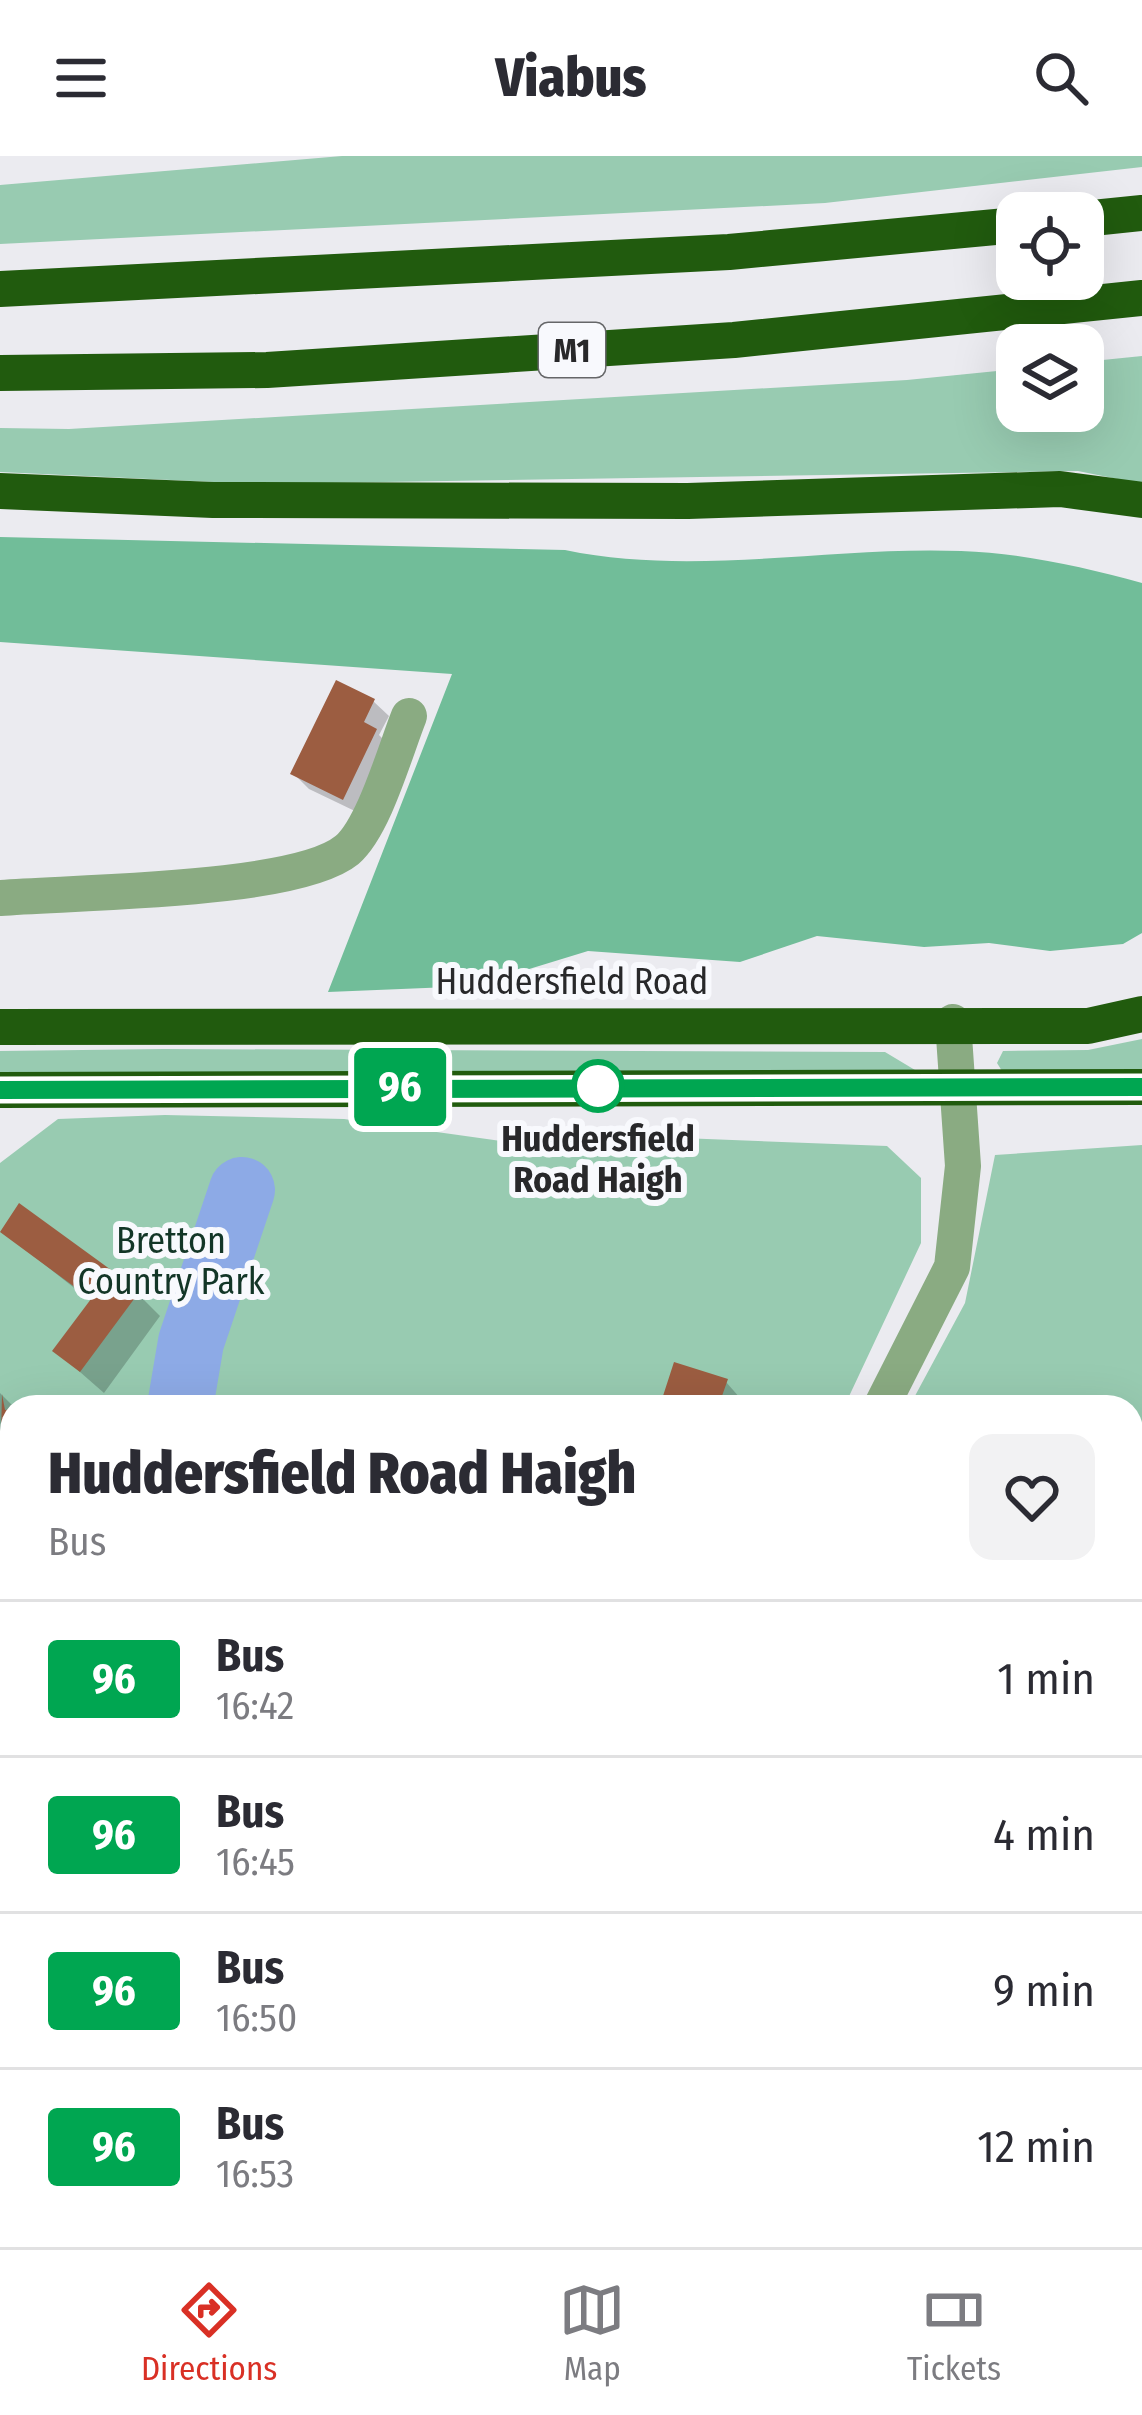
<!DOCTYPE html>
<style>
:root{--surface:#fff;--page:#f2f2f3;--text:#2b2b33;--muted:#7c7c81;--line:#e1e1e2;--accent:#d93025}
body{margin:0;font-family:"Fira Sans Condensed",sans-serif;background:var(--page);color:var(--text);height:100vh;display:flex;flex-direction:column;font-size:45px;white-space:nowrap}
*{box-sizing:border-box;margin:0}
p{font-size:39px;color:var(--muted)}
.icon{flex:none;width:66px;height:66px;fill:none;stroke:currentColor;stroke-width:2;stroke-linecap:round;stroke-linejoin:round}
.map{position:relative;flex:1;overflow:hidden}
.drawer{position:absolute;left:0px;top:1239px;width:1143px;height:852px;display:flex;flex-direction:column;background:var(--surface);border-radius:36px 36px 0 0;box-shadow:0 12px 48px #0002}
.drawer>*{flex:none}
.badge{padding:0 24px;border-radius:9px;font-size:42px;line-height:78px}
.buttons{position:absolute;left:996px;top:36px;display:grid;gap:24px}
.buttons a{display:grid;place-items:center;width:108px;height:108px;border-radius:24px;background:var(--surface);box-shadow:0 12px 48px #0002;font-size:60px}
.map>.badge{position:absolute;translate:-50% -50%;box-shadow:0 0 0 6px #fff}
.round{display:grid;place-items:center;flex:none;width:126px;height:126px;border-radius:24px;background:var(--page)}
.headline{display:flex;align-items:center;justify-content:space-between;height:204px;padding:0 48px}
h1{font-size:57px;font-weight:800;line-height:90px}
ul{padding:0;list-style:none}
li{display:flex;align-items:center;gap:36px;height:156px;padding:0 48px;border-top:3px solid var(--line)}
li div{flex:1}
li b{display:block;font-size:45px}
li em{font-style:normal}
li .badge{min-width:132px;font-weight:700;text-align:center}
header{display:flex;justify-content:space-between;align-items:center;height:156px;padding:0 48px;background:var(--surface);font-size:54px;font-weight:800}
.tabs{display:flex;justify-content:space-around;align-items:center;height:168px;border-top:3px solid var(--line);background:var(--surface);font-size:33px;color:var(--muted)}
.tabs a{display:grid;justify-items:center;gap:6px}
.tabs .on{color:var(--accent)}
.map>svg:first-child{display:block}
.green{fill:#98cbb1}
.forest{fill:#71bd99}
.shadow{fill:#0003}
.lines{fill:none;stroke-linecap:round;stroke-linejoin:round}
.river{stroke:#8daae6;stroke-width:66}
.building{fill:#9c5d41}
.path{stroke:#9f9fa3;stroke-width:6;stroke-dasharray:9 6;stroke-linecap:butt}
.minor{stroke:#8aab82;stroke-width:36}
.highway{stroke:#215b0e;stroke-width:36}
.line-casing{stroke:#fff;stroke-width:27}
.line{stroke:#00a651;stroke-width:18}
.stop-dot{fill:#fff;stroke:#00a651;stroke-width:6}
.labels{text-anchor:middle;stroke-width:12;stroke-linejoin:round;paint-order:stroke}
.shield{fill:#f8f9fd;stroke:#666769;stroke-width:3}
.shield-label{font-size:33px;font-weight:bold;fill:#28282a}
.street-label{font-size:36px;fill:#28282a;stroke:#f8f9fd}
.stop-label{font-size:36px;font-weight:bold;fill:#28282a;stroke:#f8f9fd}
.park-label{font-size:36px;fill:#133627;stroke:#f8f9fd}
</style>
<header><svg class="icon" aria-label="menu" viewBox="0 0 24 24"><path d="M4 6h16M4 12h16M4 18h16"/></svg>Viabus<svg class="icon" aria-label="search" viewBox="0 0 24 24"><circle cx="10" cy="10" r="6"/><path d="M15 15l6 6"/></svg></header>
<div class="map">
<svg width="1142" height="2091" viewBox="0 0 1142 2091">
<rect width="100%" height="100%" fill="#ebebf0"/>
<path class="green" d="M342,0H1142V11L825,47L0,88V29Z
M1142,200V328L1078,315L257,328L0,316V272L69,273L907,224L1017,213V255H1083V206Z
M1142,883V915H1002L997,907L1003,895L1088,894Z
M164,893L885,896L915,914L0,920V895Z
M165,959L344,963L501,985L656,981L887,990L921,1022V1087L844,1251H12V2079H1067L1076,2091H0V1007L58,963Z
M1142,989V1832L1131,1813V1251H909L965,1147L995,999Z"/>
<path class="forest" d="M0,381L565,394C694,421 829,390 961,395C1022,397 1083,411 1142,427V777L1123,788L1050,795L989,787L924,791L817,780L740,806L588,795L474,830L328,836L452,518L0,486Z"/>
<path class="shadow" d="M373,545L389,560L379,579L390,590L359,657L309,633L294,618Z
M2,1075L138,1138L160,1160L104,1237L56,1195L92,1146Z
M726,1226L748,1251H673L665,1243Z
M0,1237L14,1251L12,1344L0,1346Z
M787,1244L809,1251H784Z
M617,2079H697L704,2091H623Z
M925,2079H1023L1011,2091H913Z"/>
<g class="lines">
<path class="river" d="M180,1251L191,1186L242,1034
M0,1909L12,1881"/>
</g>
<path class="building" d="M336,524L375,543L364,566L377,573L343,644L290,618Z
M19,1047L140,1135L80,1216L52,1195L91,1143L0,1076Z
M674,1206L728,1223L722,1240L752,1251H684L662,1243Z
M2,1238L5,1254L12,1253V1317L0,1320Z
M613,2079H690L697,2091H620Z
M921,2079H979L967,2091H909Z"/>
<g class="lines">
<path class="path" d="M789,2091L811,2079"/>
<path class="minor" d="M0,742C74,736 296,736 347,694C374,671 395,595 409,560
M881,1251L952,1111L963,1010L953,866
M1119,2079L1127,2091"/>
<path class="highway" d="M1083,63L1142,57
M0,133L729,96L1017,69
M0,217L267,214L734,184L1142,142
M0,335L213,344L688,345L1060,333L1142,344
M0,871L1088,870L1142,858
M0,934L1142,931"/>
</g>
<g class="lines">
<g class="line-casing">
<path id="line" d="M0,934L1142,931"/>
</g>
<use href="#line" class="line"/>
</g>
<circle class="stop-dot" cx="598" cy="930" r="24"/>
<g class="labels">
<rect class="shield" x="539" y="167" width="66" height="54" rx="9"/>
<g class="shield-label">
<text x="572" y="206">M1</text>
</g>
<g class="street-label">
<text x="572" y="838">Huddersfield Road</text>
</g>
<g class="stop-label">
<text x="598" y="995">Huddersfield<tspan x="598" dy="41">Road Haigh</tspan></text>
</g>
<g class="park-label">
<text x="171" y="1097">Bretton<tspan x="171" dy="41">Country Park</tspan></text>
</g>
</g>
</svg>
<div class="buttons">
<a><svg class="icon" aria-label="locate" viewBox="0 0 24 24"><circle cx="12" cy="12" r="6"/><path d="M12 2v4M12 18v4M2 12h4M18 12h4"/></svg></a>
<a><svg class="icon" aria-label="layers" viewBox="0 0 24 24"><path d="M12 4l9 5-9 5-9-5zM3 14l9 5 9-5"/></svg></a>
</div>
<b class="badge" style="left:400px;top:931px;background:#00a651;color:#fff">96</b>
<section class="drawer">
<div class="headline"><div><h1>Huddersfield Road Haigh</h1><p>Bus</p></div><a class="round"><svg class="icon" aria-label="heart" viewBox="0 0 24 24"><path d="M12 20l-8-8c-3-5 5-10 8-4 3-6 11-1 8 4z"/></svg></a></div>
<ul>
<li><span class="badge" style="background:#00a651;color:#fff">96</span><div><b>Bus</b><p>16:42</p></div><em>1 min</em></li>
<li><span class="badge" style="background:#00a651;color:#fff">96</span><div><b>Bus</b><p>16:45</p></div><em>4 min</em></li>
<li><span class="badge" style="background:#00a651;color:#fff">96</span><div><b>Bus</b><p>16:50</p></div><em>9 min</em></li>
<li><span class="badge" style="background:#00a651;color:#fff">96</span><div><b>Bus</b><p>16:53</p></div><em>12 min</em></li>
</ul>
</section>
</div>
<nav class="tabs">
<a class="on"><svg class="icon" aria-label="directions" viewBox="0 0 24 24"><path d="M12 3l9 9-9 9-9-9zM9 14v-3h6M13 9l2 2-2 2"/></svg>Directions</a>
<a><svg class="icon" aria-label="map" viewBox="0 0 24 24"><path d="M3 6l6-2 6 2 6-2v14l-6 2-6-2-6 2zM9 4v14M15 6v14"/></svg>Map</a>
<a><svg class="icon" aria-label="tickets" viewBox="0 0 24 24"><path d="M3 7h18v10H3zM15 7v10"/></svg>Tickets</a>
</nav>
